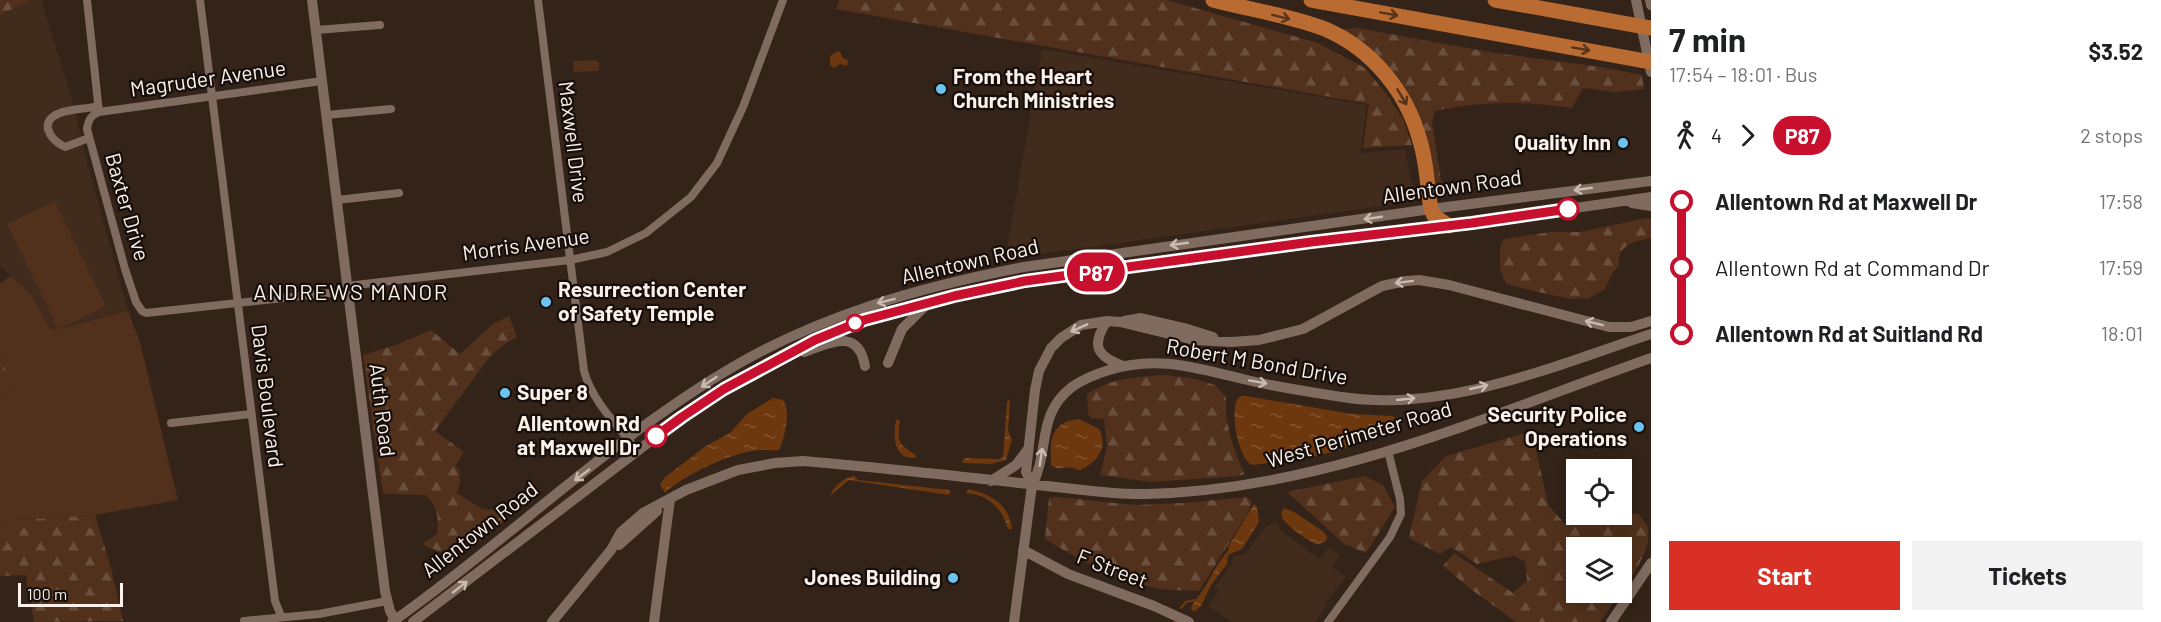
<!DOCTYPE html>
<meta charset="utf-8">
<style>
:root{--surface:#fff;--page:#f2f2f2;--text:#202124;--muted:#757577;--accent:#d93025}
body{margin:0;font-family:Barlow,sans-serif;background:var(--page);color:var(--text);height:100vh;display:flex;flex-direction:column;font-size:22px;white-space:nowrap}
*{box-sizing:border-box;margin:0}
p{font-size:20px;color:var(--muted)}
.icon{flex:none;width:33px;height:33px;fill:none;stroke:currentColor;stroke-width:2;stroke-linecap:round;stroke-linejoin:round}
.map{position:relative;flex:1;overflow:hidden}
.side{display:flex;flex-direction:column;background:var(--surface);width:510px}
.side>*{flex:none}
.badge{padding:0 12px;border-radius:20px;font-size:21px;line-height:39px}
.buttons{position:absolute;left:1566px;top:459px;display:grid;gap:12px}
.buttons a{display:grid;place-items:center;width:66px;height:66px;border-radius:0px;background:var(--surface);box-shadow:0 3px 15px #0003;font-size:30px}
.scale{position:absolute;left:18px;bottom:15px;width:105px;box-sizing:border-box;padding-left:6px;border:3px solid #fcf1ea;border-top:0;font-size:16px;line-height:21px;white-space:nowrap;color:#fcf1ea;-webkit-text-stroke:4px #150e0a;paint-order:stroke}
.map>.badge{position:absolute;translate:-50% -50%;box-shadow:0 0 0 3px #fff}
.legs{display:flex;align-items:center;gap:9px;height:66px;padding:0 18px;font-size:20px}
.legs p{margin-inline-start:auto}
.headline{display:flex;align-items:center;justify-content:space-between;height:102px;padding:0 18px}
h1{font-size:33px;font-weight:700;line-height:45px}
.cta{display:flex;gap:12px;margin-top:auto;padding:12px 18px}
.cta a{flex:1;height:69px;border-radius:0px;background:var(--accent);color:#fff;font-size:24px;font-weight:700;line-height:69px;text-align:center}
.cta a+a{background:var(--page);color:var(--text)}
ul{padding:0 18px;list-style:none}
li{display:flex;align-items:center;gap:21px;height:66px;font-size:22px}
li i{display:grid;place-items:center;width:9px;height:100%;margin:0 8px;background:currentColor}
li i::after{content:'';width:15px;height:15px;margin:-8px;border:4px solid;border-radius:50%;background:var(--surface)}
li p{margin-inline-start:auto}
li:first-child i{background:linear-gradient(#0000 50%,currentColor 0)}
li:last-child i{background:linear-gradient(currentColor 50%,#0000 0)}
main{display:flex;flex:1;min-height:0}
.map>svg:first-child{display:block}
.built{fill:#412b1d}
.forest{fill:url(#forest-firs)}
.park{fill:#51311c}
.water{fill:url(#water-ripples)}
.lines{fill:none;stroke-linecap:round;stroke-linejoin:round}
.stream{stroke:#6d380e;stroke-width:2}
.street{stroke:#7f6b5f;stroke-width:8}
.secondary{stroke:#7f6b5f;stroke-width:10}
.highway{stroke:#ba6b32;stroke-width:15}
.oneway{stroke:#57331a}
.oneway2{stroke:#cabbb2}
.line-1-casing{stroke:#fff;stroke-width:14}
.line-1{stroke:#c8102e;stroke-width:9}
.poi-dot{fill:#6cc3f2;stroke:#150e0a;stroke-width:2}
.stop-1-dot{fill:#fff;stroke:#c8102e;stroke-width:3}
.labels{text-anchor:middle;stroke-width:4.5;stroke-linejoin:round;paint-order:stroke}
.poi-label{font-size:21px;font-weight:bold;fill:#fcf1ea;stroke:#150e0a;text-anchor:start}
.street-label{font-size:21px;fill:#fcf1ea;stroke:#150e0a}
.stop-label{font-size:21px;font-weight:bold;fill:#fcf1ea;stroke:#150e0a;text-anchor:end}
.neighbourhood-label{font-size:22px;letter-spacing:1.5px;fill:#fcf1ea;stroke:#150e0a}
</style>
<main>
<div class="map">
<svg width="1651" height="622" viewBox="0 0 1651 622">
<defs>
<pattern id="forest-firs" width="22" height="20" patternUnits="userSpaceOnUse" patternTransform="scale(1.5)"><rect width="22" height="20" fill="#51311c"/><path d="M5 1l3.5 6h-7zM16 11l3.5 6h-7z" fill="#6b4f3d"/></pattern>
<pattern id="water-ripples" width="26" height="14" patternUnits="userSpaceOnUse" patternTransform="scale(1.5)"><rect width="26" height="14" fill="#6d380e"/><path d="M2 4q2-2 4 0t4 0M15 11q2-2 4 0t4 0" fill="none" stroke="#835531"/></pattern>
</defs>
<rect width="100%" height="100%" fill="#332318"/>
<path class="built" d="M31,0H41L72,98L86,158L128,311L51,330L32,295L0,266V15Z
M1042,49L1367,105L1360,153L1405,149L1412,186L1403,197L1404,203L1005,259Z
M1278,523L1280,530L1320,559L1329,547L1340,555L1332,567L1346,577L1326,603V606L1315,622H1232L1208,606L1219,591L1215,587L1233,562V556L1245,554L1267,525Z"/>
<path class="forest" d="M0,0H31L0,15Z
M839,0H1167L1318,43L1365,68L1387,95L1403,119L1412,145L1363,148L1369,104L836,9Z
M1357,28L1495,53L1601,67L1642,75L1644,89L1615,92L1583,88L1572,108C1525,101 1482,101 1435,111L1432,122L1441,180L1455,194L1437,197L1415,111L1338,30Z
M1647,218L1651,219V238C1636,241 1616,245 1619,265L1612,274L1604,290L1587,299C1581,297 1579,299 1573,299C1568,299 1512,286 1508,284C1502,280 1500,268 1500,262C1500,254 1499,245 1504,239L1550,232H1580Z
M509,316L517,337L500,347L488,359L435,431L464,452L455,466L459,469L460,482L457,493L482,509L495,510L506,520L456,559L422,544L437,534C439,517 437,506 426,495L383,494L363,355L396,345L431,330L460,354L493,324Z
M0,348L11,391L0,393Z
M1165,375L1191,378L1215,385L1226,397C1224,424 1234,449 1244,474L1240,476L1151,482L1100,475L1107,446L1104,419L1091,418L1088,414L1087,394C1110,378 1137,377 1165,375Z
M1532,431L1548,505L1566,525L1638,513C1641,518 1648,524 1648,529C1651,551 1633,574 1622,591V548H1576V592L1620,593L1600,622H1516L1472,590L1443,566L1454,553L1513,593L1527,581L1525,561L1513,556L1477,564L1451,547L1440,554L1409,538L1422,481L1446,456Z
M1365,476L1383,485L1395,507L1366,553L1344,544L1287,492Z
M1058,497L1135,505L1184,503L1247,497L1252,502L1247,514L1199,591C1187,590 1173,591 1161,589C1119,581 1081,561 1045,539L1049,498Z
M95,515L111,568L123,621L34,622L26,575L0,576V521Z"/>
<path class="park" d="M596,60L599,63V71L574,72L573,61Z
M55,201L106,306L62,328L128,311L140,342L178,500L95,515L0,521V393L10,391L0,348V283L11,276L32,295L51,330L58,329L7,224Z"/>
<path class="water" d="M838,51L841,53L842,58L848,60L847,66L840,64L834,68L830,65V56Z
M1246,396L1352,414L1392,416L1395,418L1396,421C1391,427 1382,427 1375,430C1365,434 1352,446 1343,449C1314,458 1282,461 1252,465C1238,458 1230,413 1237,400C1239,396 1242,396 1246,396Z
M773,398L783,400C791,412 785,437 779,450C773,451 767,450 760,450C735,451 683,475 665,493L660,485L664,478L706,446L730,433L747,414Z
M1009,399L1010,404L1008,431L1012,440L1006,460L991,464L963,463L962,461L965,458L999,459L1003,457L1007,402Z
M898,419L900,421C897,441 898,444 916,455L915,458C893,459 893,436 896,420Z
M1079,419L1099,429C1109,448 1097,462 1080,470C1077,470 1075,468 1072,468C1063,466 1059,472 1051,465C1050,440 1050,422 1079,419Z
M854,476L858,480L949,490L951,492L949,495L849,480L830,496C834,486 844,477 854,476Z
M968,489C991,494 1009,504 1012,529H1008C1002,508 989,495 966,493Z
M1254,504L1257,507L1259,522L1242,549L1228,555L1227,564L1211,585L1201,606L1194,612L1191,608C1195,599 1201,594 1205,587C1212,575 1219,560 1229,550L1228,547Z
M1284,508L1294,512L1324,532L1327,537L1326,541C1323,542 1321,544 1317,544C1310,543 1284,524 1282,517C1281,512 1282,512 1284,508Z"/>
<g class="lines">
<path class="stream" d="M1181,608L1186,602L1195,600
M1174,622L1175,621"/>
<path class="street" d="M87,0L99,112
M200,0L275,601L281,616
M538,0L584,371C592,401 618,426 637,450
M316,30L380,25
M322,81L99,112C91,115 88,120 87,129L125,269L136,302L142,311L146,313L348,291
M326,115L391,109
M89,138L65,147C49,139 38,121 60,113C69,109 88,109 98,106
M337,200L399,193
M347,286L570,260L607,252L646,233L691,197L717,163L743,107L783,0
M171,423L251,414
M244,621L319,614L387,601
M1328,622L1390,537L1401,514L1400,499L1388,451"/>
<path class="secondary" d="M312,0L385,591L390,611L396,622
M1636,0L1651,72
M1650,0L1651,5
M1632,203L1651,206
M1107,321C1091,345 1096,356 1123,366
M1124,321L1141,318L1184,328L1213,337
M804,352C829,343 858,327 865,366
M888,363L902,329L927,304
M991,481L1016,465L1028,449
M1032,485L1026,472L1035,390L1039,371L1051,348L1061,338L1081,325L1107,321L1120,322L1194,340L1231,342L1259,340L1303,329L1382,286L1406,281L1419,280L1449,285L1609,327H1631L1651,321
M619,545L657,511
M1023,550L1068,574L1154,606L1189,622
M392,622C506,542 606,443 726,371C817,316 920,287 1024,267L1431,209L1651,181
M413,622L682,417L724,389L815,340L864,320L953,296L1025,281L1299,244L1472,223L1651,197
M552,622L611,550L621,532L643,513L686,490L738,470L775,463L803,461C888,468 972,478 1056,487C1086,490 1116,495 1146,494C1323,490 1487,416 1651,358
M654,622L670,499
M1014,622L1032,485C1050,452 1036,414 1072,387C1083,379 1096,374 1109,370C1158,355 1195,368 1243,379C1275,387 1309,392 1342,397C1445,413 1554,366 1651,334
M1611,622L1651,563"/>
<path class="highway" d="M1213,0C1250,10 1289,15 1325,29C1372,49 1407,92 1420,141C1427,163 1427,187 1431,209L1434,216L1449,226
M1311,0L1651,62
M1495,0L1651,28"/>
</g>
<defs><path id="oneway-shaft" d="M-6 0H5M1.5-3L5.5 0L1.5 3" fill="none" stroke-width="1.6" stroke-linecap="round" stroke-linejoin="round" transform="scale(1.5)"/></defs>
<g class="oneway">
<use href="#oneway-shaft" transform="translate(1389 14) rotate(10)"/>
<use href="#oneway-shaft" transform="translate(1281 17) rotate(14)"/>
<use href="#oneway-shaft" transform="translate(1581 49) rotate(10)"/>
<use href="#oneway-shaft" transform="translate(1402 97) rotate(59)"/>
</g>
<g class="oneway2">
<use href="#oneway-shaft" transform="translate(1583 189) rotate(172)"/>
<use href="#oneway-shaft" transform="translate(1373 218) rotate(172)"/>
<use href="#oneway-shaft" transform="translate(1179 244) rotate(172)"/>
<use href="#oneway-shaft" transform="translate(1404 282) rotate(173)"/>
<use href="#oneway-shaft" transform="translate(886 301) rotate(166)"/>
<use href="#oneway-shaft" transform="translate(1594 323) rotate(-166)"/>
<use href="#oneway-shaft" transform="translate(1079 328) rotate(156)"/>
<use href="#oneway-shaft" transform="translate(709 382) rotate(147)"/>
<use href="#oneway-shaft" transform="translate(1258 382) rotate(10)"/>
<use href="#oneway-shaft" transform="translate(1479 387) rotate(-13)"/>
<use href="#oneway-shaft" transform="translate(1406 399) rotate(-6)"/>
<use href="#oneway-shaft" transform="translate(1041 457) rotate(-82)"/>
<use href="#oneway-shaft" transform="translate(582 475) rotate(143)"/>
<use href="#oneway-shaft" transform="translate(460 587) rotate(-38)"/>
</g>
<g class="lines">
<g class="line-1-casing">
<path id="line-1" d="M656,436L682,417L724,389L815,340L864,320L954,296L1025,281L1311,242L1472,223L1568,209"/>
</g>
<use href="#line-1" class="line-1"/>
</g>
<g class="poi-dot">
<circle cx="941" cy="89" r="6"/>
<circle cx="1623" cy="143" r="6"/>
<circle cx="546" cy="302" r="6"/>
<circle cx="505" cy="393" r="6"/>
<circle cx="1639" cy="427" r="6"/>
<circle cx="953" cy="578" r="6"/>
</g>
<g class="stop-1-dot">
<circle cx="1568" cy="209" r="10"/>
<circle cx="855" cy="323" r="8"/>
<circle cx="656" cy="436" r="10"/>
</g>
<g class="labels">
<g class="poi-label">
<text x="953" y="84">From the Heart<tspan x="953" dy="24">Church Ministries</tspan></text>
<text x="1611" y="150" text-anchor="end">Quality Inn</text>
<text x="558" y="297">Resurrection Center<tspan x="558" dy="24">of Safety Temple</tspan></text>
<text x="517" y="400">Super 8</text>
<text x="1627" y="422" text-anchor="end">Security Police<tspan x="1627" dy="24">Operations</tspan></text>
<text x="941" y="585" text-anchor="end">Jones Building</text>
</g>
<g class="street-label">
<text transform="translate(208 79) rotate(-8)" y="7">Magruder Avenue</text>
<text transform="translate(573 142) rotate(83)" y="7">Maxwell Drive</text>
<text transform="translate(1452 187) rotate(-8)" y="7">Allentown Road</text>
<text transform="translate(127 207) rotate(74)" y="7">Baxter Drive</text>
<text transform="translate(526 245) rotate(-8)" y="7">Morris Avenue</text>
<text transform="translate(970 262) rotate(-13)" y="7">Allentown Road</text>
<text transform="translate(1257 362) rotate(10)" y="7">Robert M Bond Drive</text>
<text transform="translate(267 396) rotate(83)" y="7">Davis Boulevard</text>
<text transform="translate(382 410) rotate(83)" y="7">Auth Road</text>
<text transform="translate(1359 435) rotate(-16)" y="7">West Perimeter Road</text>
<text transform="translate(480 530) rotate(-38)" y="7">Allentown Road</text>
<text transform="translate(1112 569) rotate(21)" y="7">F Street</text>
</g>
<g class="stop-label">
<text x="640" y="431">Allentown Rd<tspan x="640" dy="24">at Maxwell Dr</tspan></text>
</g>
<g class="neighbourhood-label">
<text x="351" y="300">ANDREWS MANOR</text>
</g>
</g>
</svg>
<div class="buttons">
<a><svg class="icon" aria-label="locate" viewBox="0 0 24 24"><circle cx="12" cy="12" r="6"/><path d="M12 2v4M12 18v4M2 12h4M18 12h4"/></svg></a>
<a><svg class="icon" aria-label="layers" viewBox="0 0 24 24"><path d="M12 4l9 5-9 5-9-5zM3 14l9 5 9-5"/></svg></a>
</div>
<div class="scale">100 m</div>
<b class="badge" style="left:1096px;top:272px;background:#c8102e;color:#fff">P87</b>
</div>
<section class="side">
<div class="headline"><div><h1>7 min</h1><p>17:54 – 18:01 · Bus</p></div><b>$3.52</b></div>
<div class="legs"><svg class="icon" aria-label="walk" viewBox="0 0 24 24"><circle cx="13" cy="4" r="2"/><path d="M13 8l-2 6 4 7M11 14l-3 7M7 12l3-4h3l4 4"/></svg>4<svg class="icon" aria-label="forward" viewBox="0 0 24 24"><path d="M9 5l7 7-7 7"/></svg><b class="badge" style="background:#c8102e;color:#fff">P87</b><p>2 stops</p></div>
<ul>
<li><i style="color:#c8102e"></i><b>Allentown Rd at Maxwell Dr</b><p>17:58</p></li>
<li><i style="color:#c8102e"></i><span>Allentown Rd at Command Dr</span><p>17:59</p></li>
<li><i style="color:#c8102e"></i><b>Allentown Rd at Suitland Rd</b><p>18:01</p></li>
</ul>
<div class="cta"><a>Start</a><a>Tickets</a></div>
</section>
</main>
